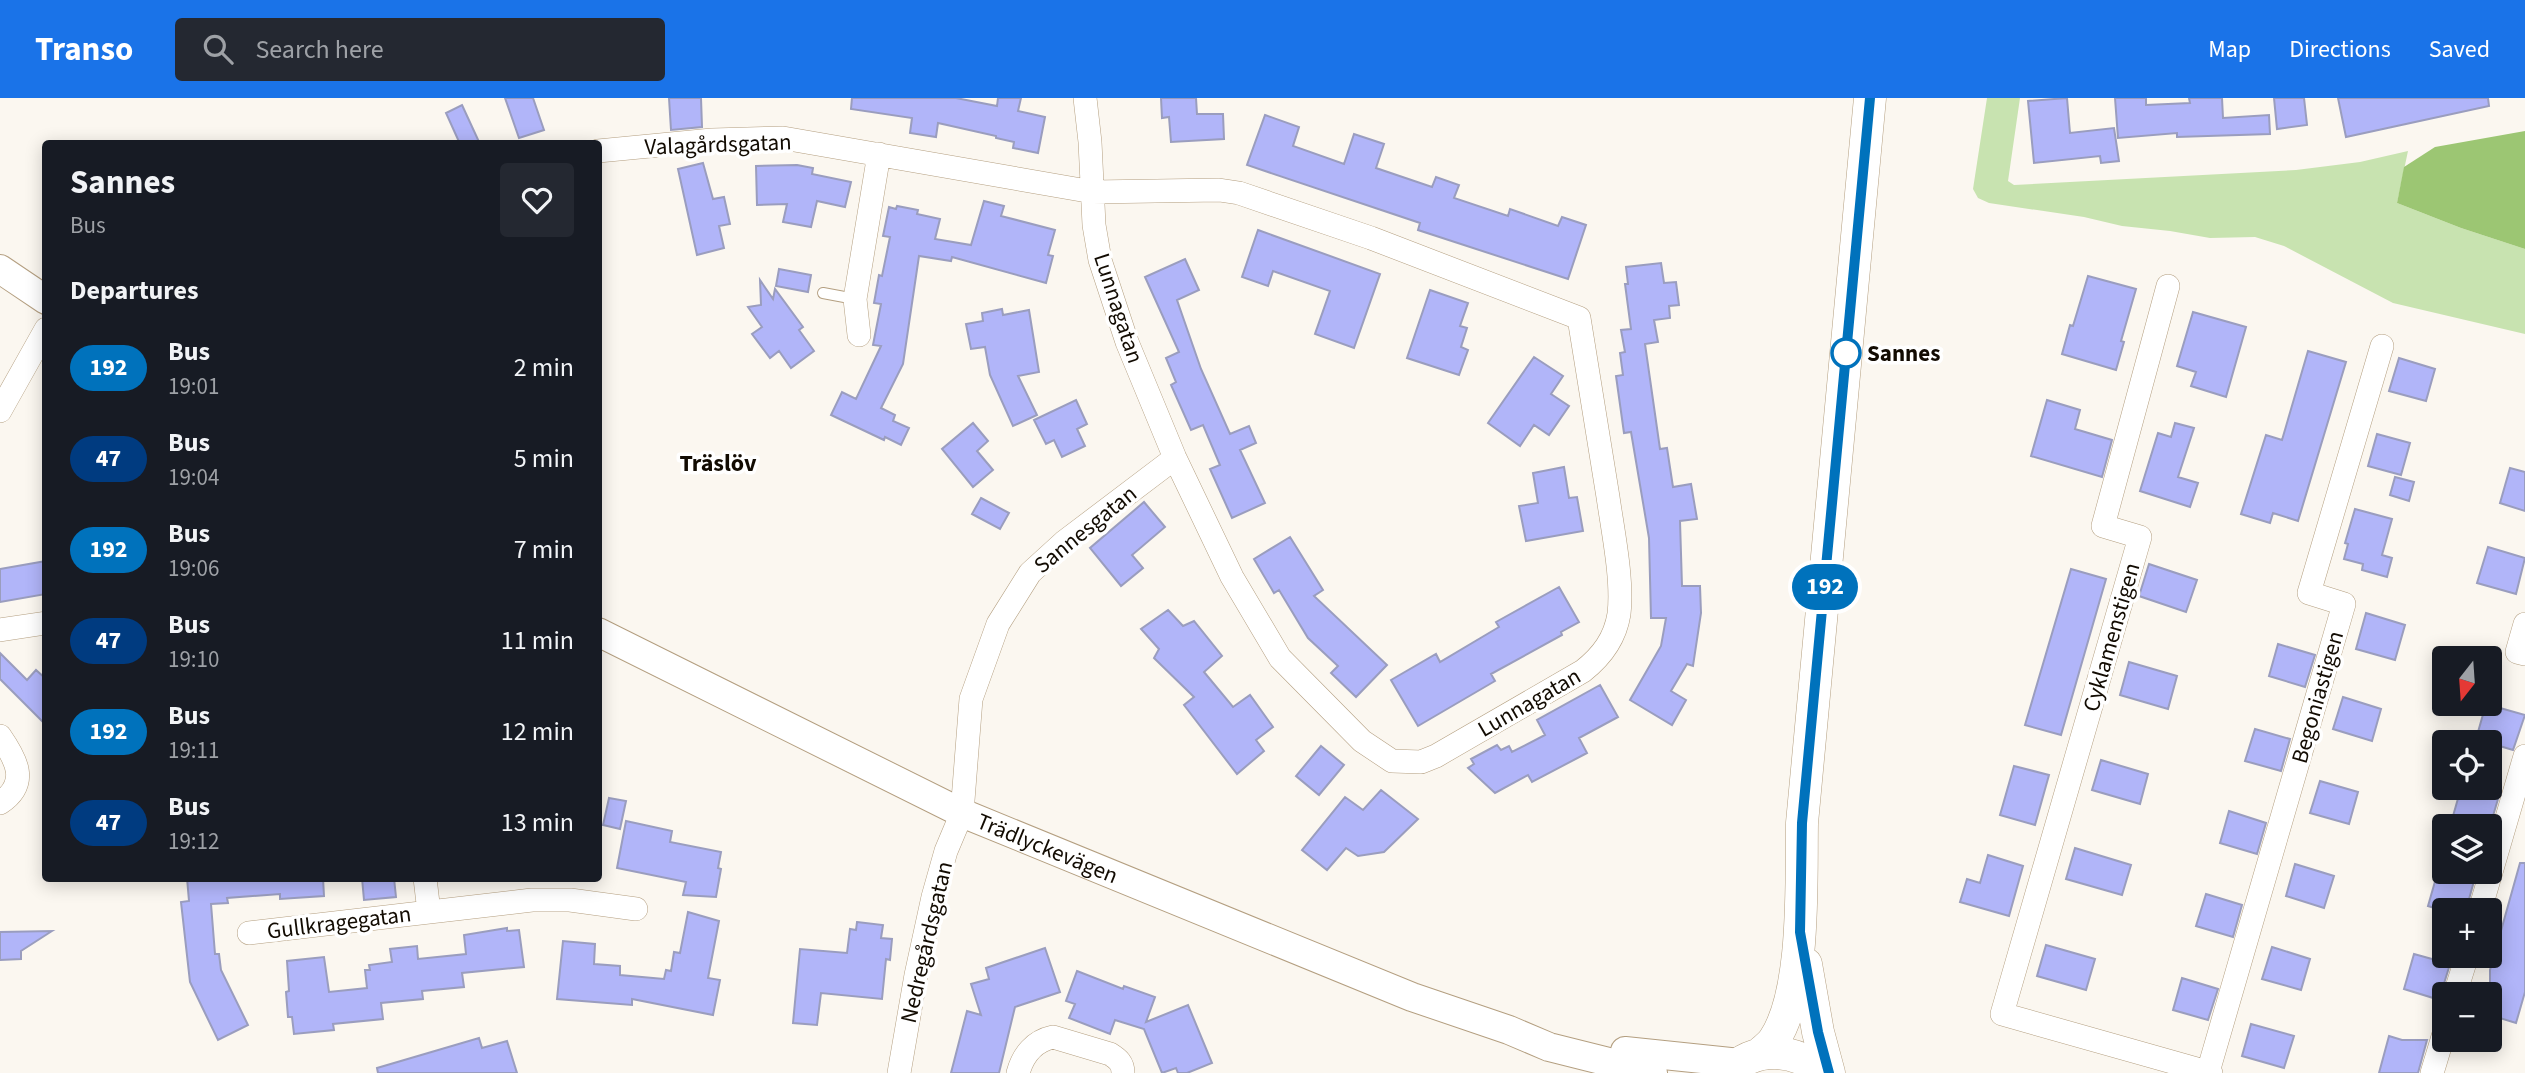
<!DOCTYPE html>
<meta charset="utf-8">
<style>
:root{--surface:#171b24;--page:#242831;--text:#f1f3f6;--muted:#9ea1a6;--accent:#1a73e8}
body{margin:0;font-family:"Source Sans 3",sans-serif;background:var(--page);color:var(--text);height:100vh;display:flex;flex-direction:column;font-size:26px;white-space:nowrap}
*{box-sizing:border-box;margin:0}
p{font-size:23px;color:var(--muted)}
.icon{flex:none;width:38px;height:38px;fill:none;stroke:currentColor;stroke-width:2;stroke-linecap:round;stroke-linejoin:round}
.map{position:relative;flex:1;overflow:hidden}
.details{position:absolute;left:42px;top:42px;width:560px;height:742px;display:flex;flex-direction:column;background:var(--surface);border-radius:7px;box-shadow:0 4px 18px #0003}
.details>*{flex:none}
.badge{padding:0 14px;border-radius:23px;font-size:24px;line-height:46px}
.needle{width:46px;rotate:197deg}
.fabs{position:absolute;left:2432px;top:548px;display:grid;gap:14px}
.fabs a{display:grid;place-items:center;width:70px;height:70px;border-radius:7px;background:var(--surface);box-shadow:0 4px 18px #0003;font-size:35px}
.map>.badge{position:absolute;translate:-50% -50%;box-shadow:0 0 0 4px #fff}
h2{padding:0 28px;font-size:26px;line-height:63px}
.round{display:grid;place-items:center;flex:none;width:74px;height:74px;border-radius:7px;background:var(--page)}
.overview{display:flex;align-items:center;justify-content:space-between;height:119px;padding:0 28px}
h1{font-size:33px;font-weight:700;line-height:52px}
ul{padding:0;list-style:none}
li{display:flex;align-items:center;gap:21px;height:91px;padding:0 28px}
li div{flex:1}
li b{display:block;font-size:26px}
li em{font-style:normal}
li .badge{min-width:77px;font-weight:700;text-align:center}
header{display:flex;align-items:center;gap:42px;box-sizing:border-box;height:98px;padding:0 35px;background:var(--accent);color:#fff}
header strong{font-size:33px}
nav{display:flex;gap:38px;margin-inline-start:auto;font-size:24px}
.search{width:490px;height:63px;background:var(--page);display:flex;align-items:center;gap:18px;box-sizing:border-box;padding:0 24px;border-radius:7px;color:var(--muted);font-size:26px}
.map>svg:first-child{display:block}
.green{fill:#c8e3b0}
.forest{fill:#9cc673}
.building{fill:#b1b5f9;stroke:#9a9dbe;stroke-width:2}
.lines{fill:none;stroke-linecap:round;stroke-linejoin:round}
.service-casing{stroke:#b49f80;stroke-width:12}
.minor-casing{stroke:#b49f80;stroke-width:24}
.tertiary-casing{stroke:#b49f80;stroke-width:30}
.secondary-casing{stroke:#b49f80;stroke-width:33}
.service{stroke:#fff;stroke-width:10}
.minor{stroke:#fff;stroke-width:23}
.tertiary{stroke:#fff;stroke-width:28}
.secondary{stroke:#fff;stroke-width:32}
.line-casing{stroke:#fff;stroke-width:16}
.line{stroke:#0072bc;stroke-width:10}
.stop-dot{fill:#fff;stroke:#0072bc;stroke-width:3.5}
.labels{text-anchor:middle;stroke-width:7;stroke-linejoin:round;paint-order:stroke}
.street-label{font-size:23px;fill:#120b02;stroke:#fff}
.stop-label{font-size:23px;font-weight:bold;fill:#120b02;stroke:#fff;text-anchor:start}
.neighbourhood-label{font-size:24px;font-weight:bold;fill:#120b02;stroke:#fff}
</style>
<header>
<strong>Transo</strong>
<div class="search"><svg class="icon" aria-label="search" viewBox="0 0 24 24"><circle cx="10" cy="10" r="6"/><path d="M15 15l6 6"/></svg>Search here</div>
<nav><a>Map</a><a>Directions</a><a>Saved</a></nav>
</header>
<div class="map">
<svg width="2525" height="975" viewBox="0 0 2525 975">
<rect width="100%" height="100%" fill="#fbf7f0"/>
<path class="green" d="M1987,0H2020L2008,83L2014,87L2296,72L2360,64L2408,53L2397,105L2461,130L2525,151V236L2393,205L2284,148L2255,139L2210,140L2170,133L2122,128L2084,119L1989,105L1978,100L1973,91Z"/>
<path class="forest" d="M2525,33V151L2461,130L2397,105L2404,69L2435,49Z"/>
<path class="building" d="M505,0H533L544,32L519,40Z
M669,0H701L702,29L671,32Z
M852,0H956L997,8L998,0H1021L1018,13L1045,19L1038,55L1013,50L1014,44L996,40V38L938,25L936,39L910,35L912,20L851,11Z
M1161,0H1196L1197,16H1223L1224,41L1171,44L1169,19L1162,20Z
M2067,0L2070,35L2114,30L2119,63L2101,65L2100,58L2034,65L2028,3Z
M2115,0H2146V7L2190,5L2189,0H2222L2223,20L2269,17L2270,36L2177,39V35L2118,40Z
M2274,0H2304L2307,27L2277,31Z
M2338,0H2488L2489,8L2346,39Z
M462,7L480,46H460L446,15Z
M1265,17L1299,29L1293,48L1344,66L1354,36L1384,46L1376,70L1432,89L1436,79L1459,87L1454,100L1508,118L1510,111L1558,128L1562,119L1586,127L1568,181L1418,132L1420,125L1247,67Z
M703,65L713,101L724,99L730,126L719,128L724,150L697,157L678,71Z
M797,67L813,70L812,76L851,84L845,109L817,103L811,129L783,124L787,106L757,107L756,68Z
M984,103L1004,108L1001,118L1055,132L1048,157L1053,158L1046,185L952,159L951,163L919,158L903,266L881,310L895,317L893,323L909,330L901,347L885,339L884,342L831,317L842,294L856,301L881,248L873,247L881,206L874,205L879,177L882,178L890,139L883,138L889,109L896,111L897,108L918,112L917,116L940,121L935,141L971,147Z
M1258,132L1380,176L1354,250L1315,236L1330,193L1273,173L1268,188L1242,179Z
M1185,161L1199,192L1177,202L1201,271L1230,336L1249,328L1256,345L1240,352L1265,405L1232,420L1210,371L1220,367L1203,327L1191,332L1171,287L1176,284L1166,260L1179,254L1145,179Z
M1661,165L1664,185L1676,184L1679,207L1669,208L1670,220L1654,222L1658,244L1645,246L1660,351L1667,350L1673,389L1691,386L1697,421L1680,423L1682,488H1700L1701,515L1693,568L1687,566L1671,593L1686,602L1672,627L1630,602L1661,548L1666,520H1651L1649,440L1631,334L1624,335L1616,278L1623,277L1620,255L1625,254L1621,232L1631,231L1625,186H1628L1626,169Z
M779,171L811,177L808,194L776,188Z
M2088,178L2136,191L2121,243L2124,244L2116,272L2062,256L2070,227L2073,228Z
M760,182L773,201L775,191L803,229L799,232L814,253L791,270L779,253L770,260L752,236L762,229L748,209L761,207Z
M1430,192L1468,205L1460,228L1467,230L1461,249L1468,252L1459,277L1407,260Z
M1002,211L1003,217L1029,212L1039,274L1018,278L1037,317L1013,328L990,277L985,249L971,251L966,226L983,223L982,215Z
M2193,214L2246,229L2226,299L2191,288L2196,274L2177,268Z
M2308,253L2346,264L2298,423L2273,415L2270,425L2241,416L2266,337L2282,342Z
M1534,259L1563,278L1551,296L1569,308L1549,337L1534,327L1520,348L1488,325Z
M2399,260L2435,271L2426,303L2389,293Z
M1076,302L1087,326L1077,331L1085,348L1062,359L1054,342L1046,346L1034,322Z
M2047,302L2080,312L2075,331L2112,342L2102,379L2031,358Z
M973,325L988,343L977,353L993,372L973,389L942,351Z
M2175,325L2194,330L2178,379L2198,385L2190,409L2140,393L2158,335L2171,339Z
M2377,336L2410,345L2401,377L2368,368Z
M1564,369L1569,400L1577,399L1583,433L1526,443L1519,408L1538,405L1533,375Z
M2510,370L2525,374V413L2500,405Z
M2395,379L2414,384L2409,403L2390,397Z
M981,400L1009,415L1000,431L972,416Z
M1144,404L1165,429L1132,457L1143,470L1121,488L1090,450Z
M2355,411L2392,421L2382,457L2392,460L2387,479L2362,472L2363,466L2344,461L2348,446L2345,445Z
M1290,439L1323,492L1314,498L1387,567L1356,599L1331,575L1338,568L1308,540L1279,492L1274,495L1254,461Z
M2488,449L2525,460L2516,496L2477,485Z
M46,463V496L0,504V471Z
M2149,466L2197,482L2186,514L2139,498Z
M2071,471L2106,481L2061,637L2025,627Z
M1559,489L1579,524L1561,534L1562,537L1491,576L1495,583L1418,628L1391,582L1436,556L1440,564L1499,529L1496,524Z
M1168,512L1183,528L1194,523L1222,558L1204,574L1233,609L1250,597L1273,629L1256,642L1264,653L1237,676L1184,607L1194,599L1154,560L1159,551L1141,531Z
M2366,515L2405,527L2395,562L2356,551Z
M2278,546L2315,557L2305,589L2269,578Z
M0,555L27,582L36,572L46,581V627L0,581Z
M2129,564L2177,578L2168,611L2120,597Z
M1600,587L1618,619L1579,640L1587,655L1532,684L1528,677L1495,695L1468,670L1474,666L1471,661L1497,647L1501,652L1509,648L1512,654L1545,637L1537,622Z
M2343,599L2381,611L2372,643L2333,631Z
M2486,606L2525,617L2513,652L2476,641Z
M2255,631L2290,641L2281,673L2245,663Z
M1321,648L1344,667L1319,697L1296,678Z
M2101,662L2148,676L2140,706L2092,692Z
M2014,668L2049,677L2035,727L2000,717Z
M2320,683L2358,694L2349,726L2310,715Z
M2461,690L2498,701L2490,728H2461L2451,725Z
M1381,692L1418,721L1384,754L1358,758L1346,750L1327,772L1302,752L1345,699L1363,712Z
M609,700L626,703L620,731L603,727Z
M2229,713L2266,725L2257,756L2220,745Z
M626,723L672,733L670,744L721,754L718,770L721,771L716,799L683,797L686,784L617,770Z
M2075,750L2131,767L2122,797L2066,781Z
M1988,757L2023,768L2009,818L1960,804L1967,781L1980,785Z
M2520,765H2525V894L2516,925L2490,917V872Z
M2295,766L2334,778L2324,810L2286,798Z
M2438,773L2474,783L2466,812H2441L2428,808Z
M187,780H323L324,798L280,801V796L227,800L228,805L211,806L215,856H219L221,872L248,927L218,942L190,884L181,804L189,803Z
M362,780H394L396,799L364,802Z
M2206,796L2242,807L2233,839L2196,828Z
M688,814L719,823L708,880L720,882L713,917L632,901V907L557,901L563,843L595,846L594,866L620,868V877L664,881L666,872L671,873L674,854L680,855Z
M857,824L883,827L881,840L892,841L890,862L886,861L882,901L821,895L817,927L793,925L800,851L847,855L850,831L856,832Z
M507,830V833L519,832L524,869L462,875L464,889L422,893L423,901L381,905L383,921L333,926L334,932L294,936L292,919H288L286,894L289,893L287,863L324,859L329,894L367,890L365,872H370L369,867L392,864L390,851L417,848L418,861L466,856L464,837Z
M52,833L21,853V861L0,862V834Z
M2046,847L2095,861L2086,892L2037,878Z
M2272,849L2310,861L2301,892L2262,881Z
M1045,850L1060,894L1015,909L999,975H951L967,913L981,917L971,886L989,881L986,870Z
M2414,856L2450,866L2442,892L2443,903L2404,891Z
M1077,873L1123,891L1124,888L1155,899L1146,924L1188,907L1212,965L1187,975H1178L1176,970L1162,975L1144,931L1115,922L1110,936L1069,920L1075,906L1066,903Z
M2182,880L2218,891L2208,922L2173,912Z
M2251,926L2294,938L2284,970L2242,958Z
M2389,938L2402,942H2427L2418,975H2379Z
M479,940L482,950L507,943L517,975H378L377,970Z"/>
<g class="lines">
<g class="service-casing">
<path id="service" d="M823,195L855,201"/>
</g>
<g class="minor-casing">
<path id="minor" d="M598,53L712,42L783,40L1093,94L1219,92L1239,95L1371,140L1579,220C1589,280 1598,339 1608,399C1613,434 1623,482 1619,516C1615,541 1602,558 1583,573L1436,658L1421,664L1392,663L1362,643L1280,560L1232,479L1175,360L1127,244L1100,162L1094,127L1090,44L1085,0
M2168,188L2103,428L2140,439L2002,916L2211,975
M859,237L855,201L879,56
M0,313L46,231
M2525,526L2517,554L2525,556
M0,532L46,525
M0,638C16,661 30,685 0,705
M425,780L429,814
M2480,812L2525,658
M249,835L532,802H570L636,811
M2455,896L2467,858
M2208,974L2344,506L2309,495L2382,248
M899,975L916,877L933,799L946,753L962,715L971,601L998,526L1030,475L1064,444L1175,360
M1018,975C1023,957 1034,943 1053,939L1110,956C1118,961 1123,965 1123,975
M2432,975L2445,932"/>
</g>
<g class="tertiary-casing">
<g id="tertiary">
<path d="M0,171L46,202"/>
<path id="s1" d="M598,534L962,715L1412,899L1509,932L1549,949L1653,975"/>
<path d="M1625,953L1740,965"/>
</g>
</g>
<g class="secondary-casing">
<path id="secondary" d="M1806,866L1818,934L1829,975
M1758,957C1764,952 1770,948 1774,942C1806,894 1801,784 1802,725L1870,0
M1728,975C1755,947 1796,950 1823,975"/>
</g>
<use href="#service" class="service"/>
<use href="#minor" class="minor"/>
<use href="#tertiary" class="tertiary"/>
<use href="#secondary" class="secondary"/>
</g>
<g class="lines">
<g class="line-casing">
<path id="line" d="M1829,975L1818,934L1800,834L1802,725L1870,0"/>
</g>
<use href="#line" class="line"/>
</g>
<circle class="stop-dot" cx="1846" cy="255" r="14"/>
<g class="labels">
<g class="street-label">
<text transform="translate(718 46) rotate(-2)" y="8">Valagårdsgatan</text>
<text transform="translate(1119 210) rotate(72)" y="8">Lunnagatan</text>
<text transform="translate(1085 431) rotate(-39)" y="8">Sannesgatan</text>
<text transform="translate(2111 539) rotate(-74)" y="8">Cyklamenstigen</text>
<text transform="translate(2317 599) rotate(-74)" y="8">Begoniastigen</text>
<text transform="translate(1529 604) rotate(-30)" y="8">Lunnagatan</text>
<text dy="8" stroke="none"><textPath href="#s1" startOffset="499">Trädlyckevägen</textPath></text>
<text transform="translate(339 824) rotate(-7)" y="8">Gullkragegatan</text>
<text transform="translate(926 844) rotate(-77)" y="8">Nedregårdsgatan</text>
</g>
<g class="stop-label">
<text x="1867" y="263">Sannes</text>
</g>
<g class="neighbourhood-label">
<text x="718" y="373">Träslöv</text>
</g>
</g>
</svg>
<div class="fabs">
<a><svg class="needle" viewBox="-14 -14 28 28"><path d="M0-13l5 13h-10z" fill="#e53935"/><path d="M0 13l5-13h-10z" fill="#9ea1a6"/></svg></a>
<a><svg class="icon" aria-label="locate" viewBox="0 0 24 24"><circle cx="12" cy="12" r="6"/><path d="M12 2v4M12 18v4M2 12h4M18 12h4"/></svg></a>
<a><svg class="icon" aria-label="layers" viewBox="0 0 24 24"><path d="M12 4l9 5-9 5-9-5zM3 14l9 5 9-5"/></svg></a>
<a>+</a>
<a>−</a>
</div>
<b class="badge" style="left:1825px;top:489px;background:#0072bc;color:#fff">192</b>
<section class="details">
<div class="overview"><div><h1>Sannes</h1><p>Bus</p></div><a class="round"><svg class="icon" aria-label="heart" viewBox="0 0 24 24"><path d="M12 20l-8-8c-3-5 5-10 8-4 3-6 11-1 8 4z"/></svg></a></div>
<h2>Departures</h2>
<ul>
<li><span class="badge" style="background:#0072bc;color:#fff">192</span><div><b>Bus</b><p>19:01</p></div><em>2 min</em></li>
<li><span class="badge" style="background:#003b80;color:#fff">47</span><div><b>Bus</b><p>19:04</p></div><em>5 min</em></li>
<li><span class="badge" style="background:#0072bc;color:#fff">192</span><div><b>Bus</b><p>19:06</p></div><em>7 min</em></li>
<li><span class="badge" style="background:#003b80;color:#fff">47</span><div><b>Bus</b><p>19:10</p></div><em>11 min</em></li>
<li><span class="badge" style="background:#0072bc;color:#fff">192</span><div><b>Bus</b><p>19:11</p></div><em>12 min</em></li>
<li><span class="badge" style="background:#003b80;color:#fff">47</span><div><b>Bus</b><p>19:12</p></div><em>13 min</em></li>
</ul>
</section>
</div>
